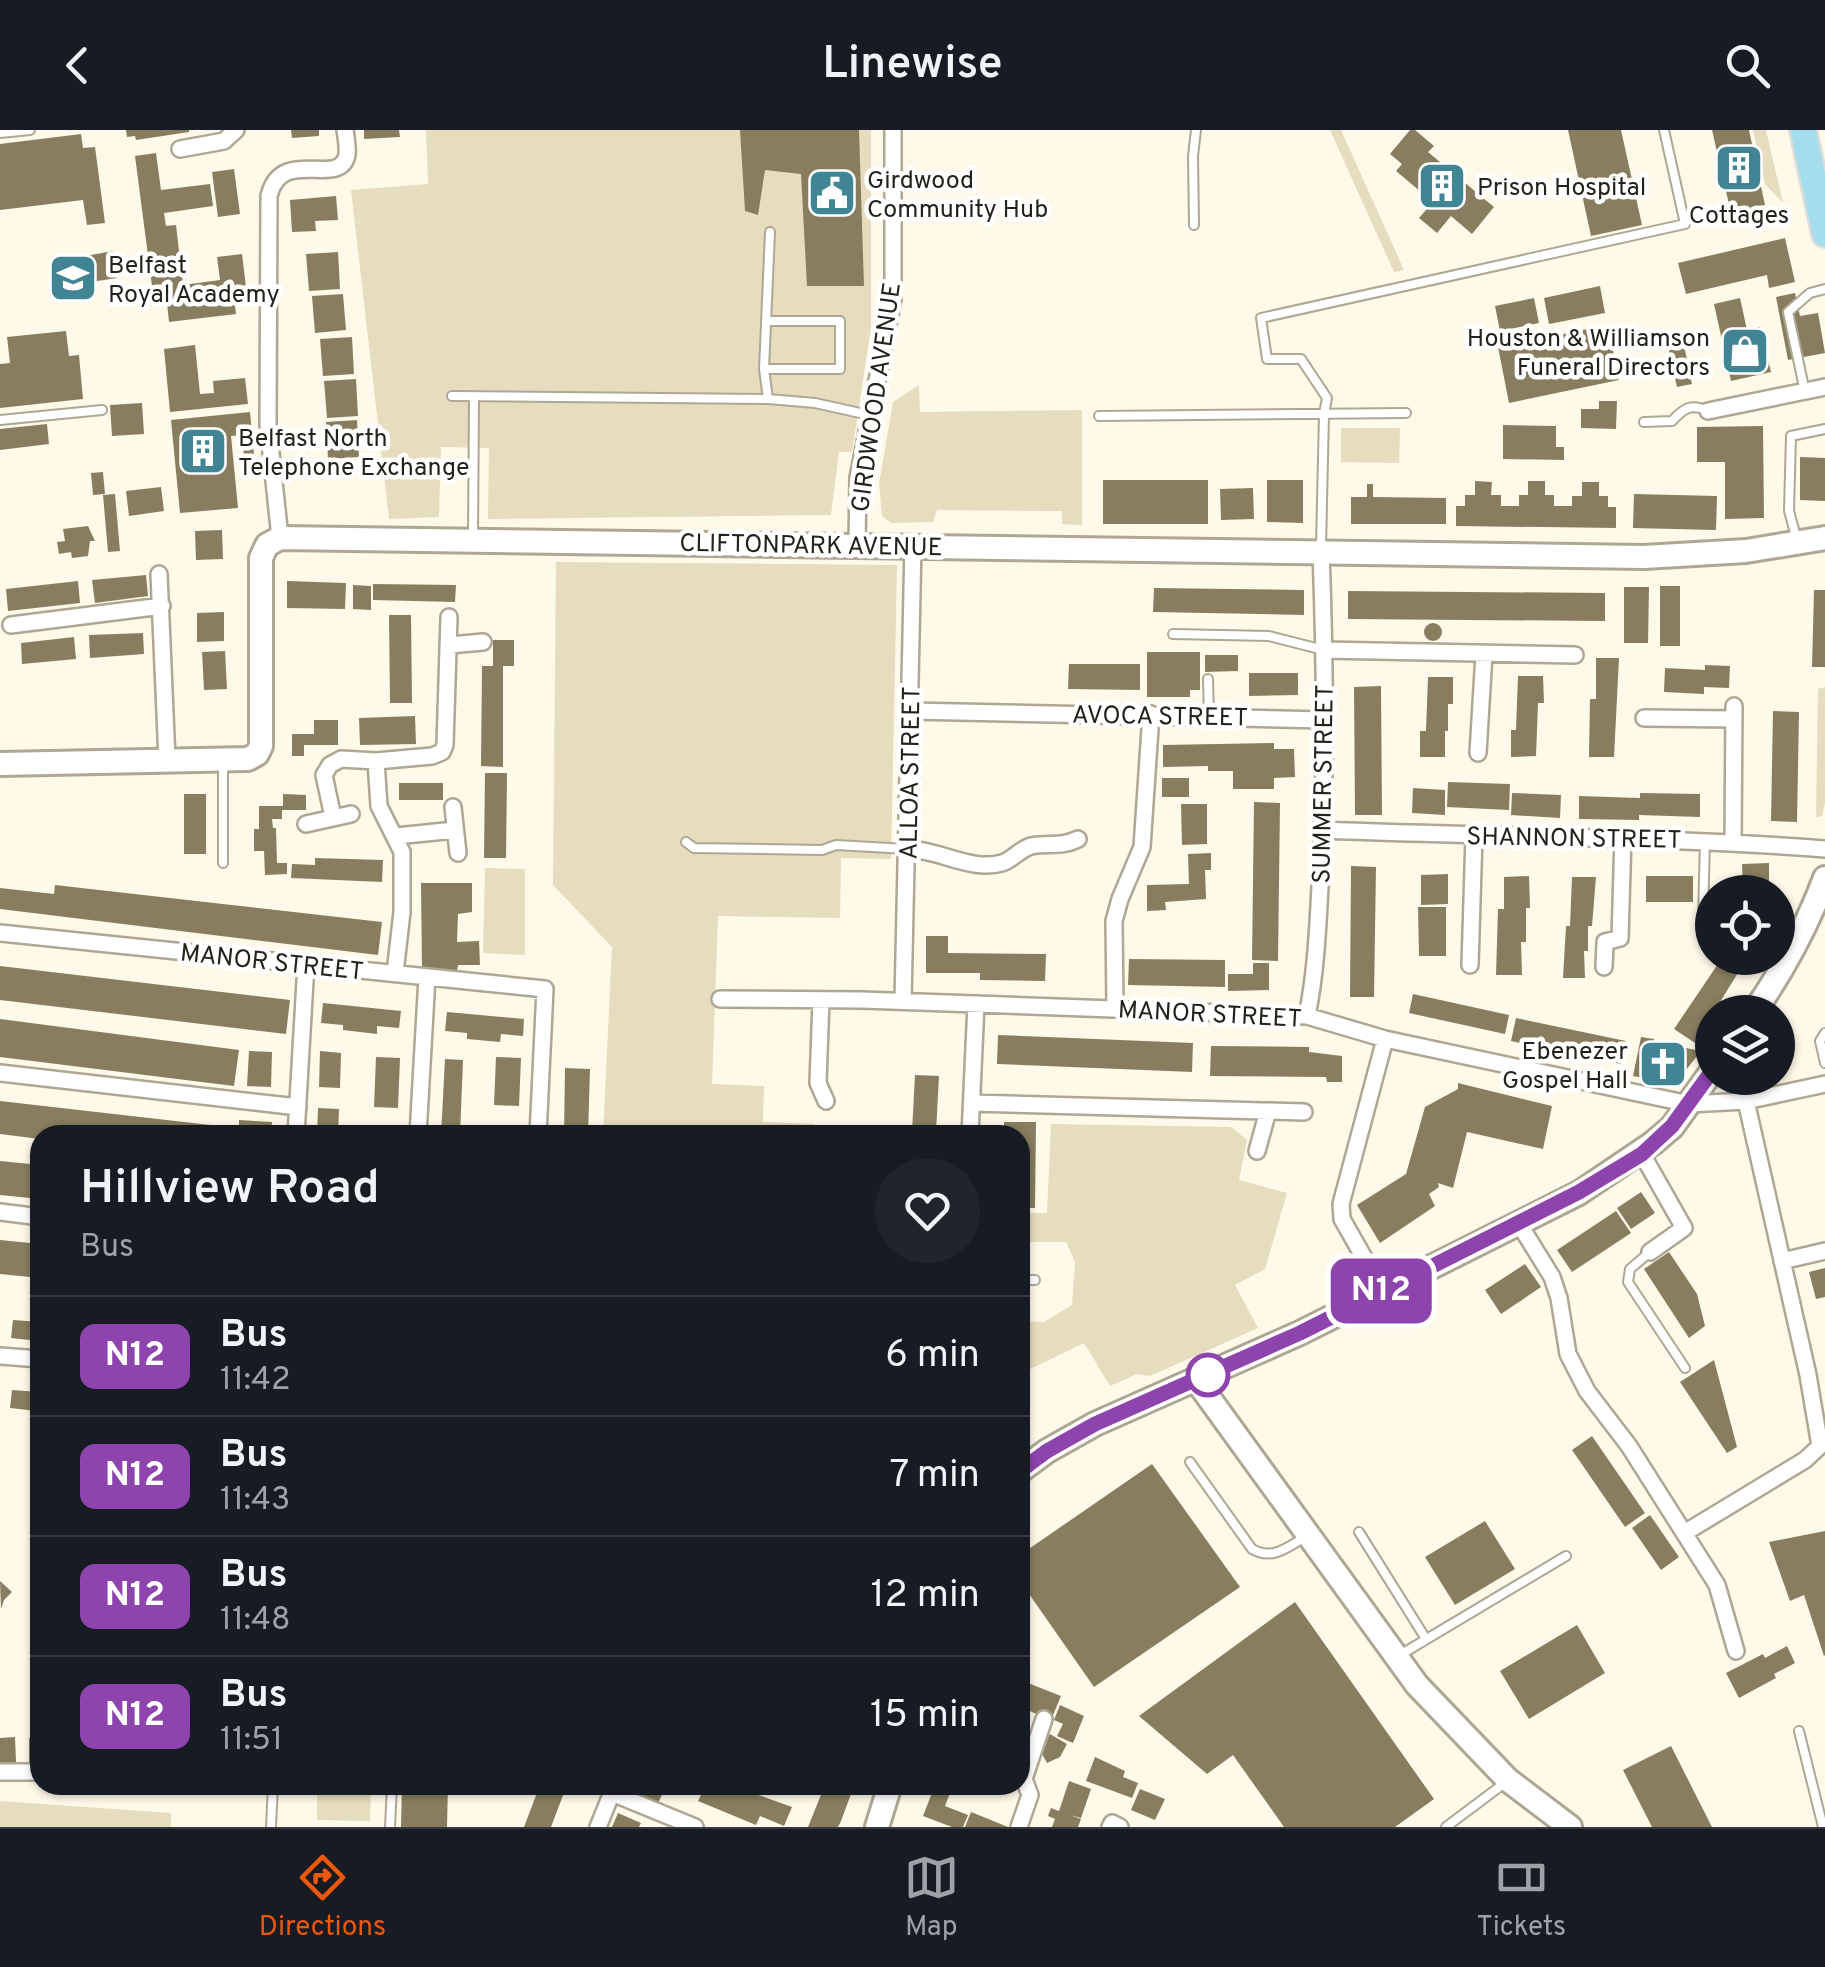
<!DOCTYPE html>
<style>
:root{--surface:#171b24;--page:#20242c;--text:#f1f3f6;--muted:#9ea1a6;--line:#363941;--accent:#ea580c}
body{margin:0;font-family:Overpass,sans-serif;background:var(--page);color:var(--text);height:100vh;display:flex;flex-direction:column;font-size:38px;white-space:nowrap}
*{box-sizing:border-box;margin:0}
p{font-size:32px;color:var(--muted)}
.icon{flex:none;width:55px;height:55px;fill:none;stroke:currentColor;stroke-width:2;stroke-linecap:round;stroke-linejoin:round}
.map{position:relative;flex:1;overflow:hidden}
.details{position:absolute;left:30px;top:995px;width:1000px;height:670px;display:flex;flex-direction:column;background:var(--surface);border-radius:30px;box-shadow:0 2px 8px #0004}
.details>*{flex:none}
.badge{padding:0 20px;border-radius:15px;font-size:35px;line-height:65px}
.controls{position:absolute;left:1695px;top:745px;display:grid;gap:20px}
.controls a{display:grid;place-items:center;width:100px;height:100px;border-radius:50%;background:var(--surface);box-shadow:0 2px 8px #0004;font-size:50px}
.map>.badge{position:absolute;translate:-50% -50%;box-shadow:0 0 0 5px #fff}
.round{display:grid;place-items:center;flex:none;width:105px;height:105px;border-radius:52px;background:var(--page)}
.headline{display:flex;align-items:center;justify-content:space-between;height:170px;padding:0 50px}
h1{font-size:48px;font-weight:600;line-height:75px}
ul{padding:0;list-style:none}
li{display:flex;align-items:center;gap:30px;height:120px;padding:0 50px;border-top:2px solid var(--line)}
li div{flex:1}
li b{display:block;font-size:38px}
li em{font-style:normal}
li .badge{min-width:110px;font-weight:700;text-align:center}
header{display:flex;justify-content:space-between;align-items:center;height:130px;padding:0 50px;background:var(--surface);font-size:45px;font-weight:600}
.tabs{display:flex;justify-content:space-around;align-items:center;height:140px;border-top:2px solid var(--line);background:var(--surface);font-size:28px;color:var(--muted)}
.tabs a{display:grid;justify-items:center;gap:5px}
.tabs .on{color:var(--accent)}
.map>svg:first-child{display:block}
.green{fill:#e6dcbe}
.building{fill:#887e5f}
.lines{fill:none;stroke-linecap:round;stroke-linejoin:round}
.lane-casing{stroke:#ada794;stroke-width:12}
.street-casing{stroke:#ada794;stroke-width:20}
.secondary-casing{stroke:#ada794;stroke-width:28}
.primary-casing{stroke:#dcdcda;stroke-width:30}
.lane{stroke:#fff;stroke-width:8}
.street{stroke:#fff;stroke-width:15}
.secondary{stroke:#fff;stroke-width:22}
.primary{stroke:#a4deec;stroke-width:25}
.line-casing{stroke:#fff;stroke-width:22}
.line{stroke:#8e44ad;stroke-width:15}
.stop-dot{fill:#fff;stroke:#8e44ad;stroke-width:5}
.labels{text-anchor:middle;stroke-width:9;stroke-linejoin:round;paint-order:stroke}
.poi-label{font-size:25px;fill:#24221a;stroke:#fff;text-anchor:start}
.street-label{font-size:25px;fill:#24221a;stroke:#fff}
</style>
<header><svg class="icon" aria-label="back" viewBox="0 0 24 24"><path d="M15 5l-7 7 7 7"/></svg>Linewise<svg class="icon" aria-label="search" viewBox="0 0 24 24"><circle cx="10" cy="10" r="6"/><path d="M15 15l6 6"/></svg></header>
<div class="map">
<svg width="1825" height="1697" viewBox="0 0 1825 1697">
<rect width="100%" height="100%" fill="#fef9e9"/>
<path class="green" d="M426,0H871V198L852,322H839L831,385L488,389L489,318L441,317L439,387L389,389L351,60L428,54Z
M1330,0H1341L1404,140L1394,142Z
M1753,0H1766L1783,73L1765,54Z
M919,255L920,282L1082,280V395L1062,394V381L937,380L933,392L891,393L882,386L879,354L893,272Z
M1341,298H1400L1399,333L1341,332Z
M556,432L897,435L891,729L841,728L840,788L718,786L712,954L764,956L763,992L814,994L813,1005H603L612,817L553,755Z
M1825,557V673L1822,686L1816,687L1818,559Z
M485,738L525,739V825L483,823Z
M1051,994L1231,997L1247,1010L1239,1050L1287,1063L1265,1139L1235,1155L1258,1198L1150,1246L1137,1244L1110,1256L1084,1213L1020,1244V1191L1044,1192L1072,1175L1075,1132L1066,1112H1020V1083H1047Z
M317,1655H371L370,1691L317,1690Z
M0,1671L171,1683V1697H0Z"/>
<path class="building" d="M126,0H189V2L136,10L135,6L127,7Z
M291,0H319V6L292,8Z
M364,0H399L400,7L364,9Z
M740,0H859L864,156H807L801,44L765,40L758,85L745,81Z
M1410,0H1415L1434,16L1428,22L1494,77L1472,104L1451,86L1437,103L1419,88L1433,72L1396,41L1402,34L1390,24Z
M1568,0H1621L1642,95L1591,106Z
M1712,0H1749L1765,75L1731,83Z
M81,4L83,18L95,17L105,93L87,95L83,70L0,80V14Z
M156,23L161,60L210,54L213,76L164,83L166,96L176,95L183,155L220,150L217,127L242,124L246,157L233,159L236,184L169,192L165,154L152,156L135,26Z
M234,39L240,84L218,87L212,42Z
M336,66L338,90L315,91L316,101L292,102L290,70Z
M1785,108L1795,152L1769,158L1767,145L1686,164L1678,133Z
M113,121L117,148L78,154L74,128Z
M338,122L340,159L309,161L306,124Z
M1600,156L1605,183L1549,194L1544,168Z
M1795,163L1800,186L1818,183L1825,223L1788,230L1776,167Z
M343,164L346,200L315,203L312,166Z
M1534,168L1539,193L1500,201L1495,176Z
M1740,168L1747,200L1760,197L1771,242L1731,251L1714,174Z
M1608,195L1619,250L1509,273L1498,217Z
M66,201L69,226L79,225L83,269L0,278V234L10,233L7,207Z
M1681,201L1692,254L1677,257L1665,204Z
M352,207L354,244L323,246L320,209Z
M195,215L200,264L214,263L213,251L245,248L248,274L170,282L164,219Z
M356,249L358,286L327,288L324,251Z
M1599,271H1617L1616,299L1581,298V279H1599Z
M142,273L144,304L112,306L110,275Z
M250,282L255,336L245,337L242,305L231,306L238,378L180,383L171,290Z
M357,290L359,327L328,329L326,292Z
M47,294L49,314L0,320V299Z
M1503,295L1556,296V317H1564V330L1503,329Z
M1763,296L1764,388L1725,389V332H1697V297Z
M1800,327L1825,328V371L1800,370Z
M103,342L105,364L93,365L91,343Z
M1103,350H1208V394H1103Z
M1267,350H1303V393L1267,392Z
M1475,351L1492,352L1491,365H1501V376H1519V365H1528V351H1545V365H1554V376H1572V366H1582V352H1599V366H1608V377H1616V398L1456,396V376H1465V365H1475Z
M1367,354H1373V367L1446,368V394H1351V367H1367Z
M161,357L164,381L129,386L126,361Z
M1253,358L1254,389L1221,390L1220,359Z
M115,364L120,421L108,422L103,365Z
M1634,364L1717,366L1716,400L1633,398Z
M88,396L95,411H90L88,426L72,428L71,422L59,424L57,412L65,411L63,399Z
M222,400L223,429L196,430L195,401Z
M146,445L148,466L95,473L92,450Z
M78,451L80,473L8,481L6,459Z
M287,451L346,453L345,479L287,478Z
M373,454L456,455L455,472L373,470Z
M353,455L371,456V480L353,479Z
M1660,456H1680V516H1660Z
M1624,457H1649L1648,513H1624Z
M1154,458L1304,460V485L1153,482Z
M1814,460H1825V537H1812Z
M1348,461L1605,463V491L1348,489Z
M224,482V511L197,512V483Z
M389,485H411L412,573H390Z
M1424 502a9 9 0 1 1 18 0a9 9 0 1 1-18 0Z
M143,503L144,524L90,528L89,505Z
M74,507L76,529L22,534L21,513Z
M493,510H514V536H503V637L481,636L482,536H493Z
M225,521L227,559L204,560L202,522Z
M1147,522H1200V560H1190V567H1147Z
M1205,525H1238V541L1205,542Z
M1596,528H1619L1614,627H1589L1590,569H1596Z
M1069,534H1140V560L1068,559Z
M1705,535L1730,536L1729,558L1704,557V564L1664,562L1665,538L1705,540Z
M1249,543H1298V565L1249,566Z
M1518,546H1543L1544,573H1538L1536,626L1511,627V600H1516Z
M1428,547H1453V574H1448V601H1445V627H1420V601H1426Z
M1381,556L1382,685H1355L1354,557Z
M1773,581L1799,582L1797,692L1771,691Z
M415,586L416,614L360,615L359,588Z
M314,590H338V615H304V626H292V604H314Z
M1274,613V619H1294L1295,647L1274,648V659H1233V641H1208V636L1163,637V615Z
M485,643H507L506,728H484Z
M1162,648H1189V667H1162Z
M1448,652L1510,654L1509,680L1447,677Z
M399,653H443V670H399Z
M1413,658L1445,660V685L1412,683Z
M1512,663L1561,665L1560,688L1511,685Z
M1640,663L1700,664V687L1639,685V690L1579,689V666L1640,668Z
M184,664H206V724H184Z
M283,664L306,665V680H282V689H272L273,698H276L277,733H287V744L265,745L264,721H254V699H259V676H283Z
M1254,672L1280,673L1278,831L1252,830Z
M1181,674H1207V714L1182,715Z
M1211,723V740H1205L1206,769L1165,772L1166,780L1147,781V755L1189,754L1188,724Z
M315,728L383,730L382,752L291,748L292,734L315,735Z
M1769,733V762H1743L1742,734Z
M1351,736L1376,737L1374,867H1350Z
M1448,744V774L1421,775V745Z
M1529,746L1530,778H1526V812H1521L1522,845H1496L1498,779H1504V747Z
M1646,746H1693V772H1646Z
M1572,747H1596L1592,796H1588V821H1584L1585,848H1563L1566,796H1570Z
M421,753H472V782L458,784L457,812L479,811L480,835H458L457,841L422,840Z
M55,755L382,792L378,825L0,779V758L54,764Z
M1418,777H1446V826H1419Z
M926,806H948V823L1046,824L1045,851L980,850V843H926Z
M1722,828H1747L1695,913L1674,899Z
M1129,829L1225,830V857L1128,855Z
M1253,833H1269V860L1228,861V844H1253Z
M0,836L290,870L286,904L0,870Z
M1413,864L1509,885L1505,904L1409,883Z
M323,873L401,881L399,898L377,896V904L343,900V895L321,893Z
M447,882L524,889L523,906L501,904L500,912L467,909V903L445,901Z
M1516,888L1626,911L1621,934L1511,911Z
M0,889L239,920L234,956L0,927Z
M998,905L1193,913L1192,942L997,934Z
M1641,907L1654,909L1653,918L1660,919L1661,913L1701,921L1675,954L1633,946Z
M1211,916L1309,917V922L1342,926V952H1327L1326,947L1210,946Z
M249,921L272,922L271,957L247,956Z
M320,921L341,923L340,958L319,957Z
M376,927L400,928L398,978L374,977Z
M496,927L521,928L519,976L494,975Z
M445,929L463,930L460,1005H441Z
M565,938L590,939L588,1005H564Z
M915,945L939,946L936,1002L912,1001Z
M1458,953L1552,976L1543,1019L1467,1002L1453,1058L1438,1053L1439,1057L1429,1064L1435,1076L1380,1113L1357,1075L1406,1044L1425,977L1458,959Z
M0,971L228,997L227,1005H40V1009L0,1004Z
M318,978L339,979L338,1005H317Z
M239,990L272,992L271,1005H239Z
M1004,992H1036L1035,1078H1020V1005H1004Z
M375,996L400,997V1005H375Z
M492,999H517V1005H492Z
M0,1031L40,1035V1069L0,1065Z
M1641,1062L1655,1083L1631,1099L1617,1078Z
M1616,1081L1631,1103L1572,1142L1557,1120Z
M0,1110L40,1114V1148L0,1144Z
M1669,1122L1697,1164L1705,1196L1689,1208L1644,1139Z
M1525,1134L1541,1157L1501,1184L1485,1160Z
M1825,1138V1167L1816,1169L1809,1142Z
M13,1190L40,1192L38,1211L11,1208Z
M1714,1230L1737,1317L1727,1323L1680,1252Z
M12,1260L39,1262L37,1281L10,1278Z
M1592,1306L1645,1383L1625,1397L1572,1320Z
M1152,1334L1240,1457L1094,1557L1020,1451V1425Z
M1650,1385L1679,1427L1661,1440L1632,1398Z
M1485,1391L1515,1439L1455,1475L1425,1427Z
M1825,1401V1525L1824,1526L1804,1465L1790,1471L1769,1412Z
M0,1451L12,1462L4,1470L1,1479Z
M1295,1472L1434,1669L1395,1697H1284L1233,1625L1207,1644L1139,1586Z
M1577,1495L1605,1543L1529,1589L1500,1541Z
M1787,1516L1795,1533L1774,1544L1776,1548L1739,1568L1726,1543L1763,1524L1765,1528Z
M1020,1553L1027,1556L1028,1553L1061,1566L1051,1590L1020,1577Z
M1060,1575L1084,1586L1073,1613L1057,1606L1063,1594L1054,1590Z
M1050,1604L1067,1614L1060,1627L1047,1633L1037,1615L1045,1612Z
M15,1607L16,1632H0V1608Z
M29,1608H40V1633H29Z
M1671,1616L1712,1697H1652L1623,1640Z
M1095,1627L1125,1641L1123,1647L1138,1653L1132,1668L1086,1651Z
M1069,1651L1091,1659L1081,1688L1070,1685L1081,1689L1078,1697H1052L1055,1689L1048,1686L1051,1678L1059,1681Z
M402,1655H448L447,1697H401Z
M540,1655L565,1660L551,1697H524Z
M642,1655H666L657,1676L637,1667Z
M688,1655H731L792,1677L784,1696L760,1686L756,1695L698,1671L701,1665L686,1659Z
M825,1655L851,1664L841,1691L838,1697H808Z
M935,1655H953L945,1676L968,1685L963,1697H952L923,1686Z
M1140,1659L1165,1669L1155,1690L1131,1680Z
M971,1682L986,1688L1008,1697H965Z
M618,1683L641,1693L639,1697H612Z"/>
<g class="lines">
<g class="lane-casing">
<path id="lane" d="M0,3L30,0
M1194,95L1193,26L1196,0
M764,239H840V191H766
M1805,262L1788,182L1810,163L1825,159
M452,266L768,269L815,273L869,285
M768,269L764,239L770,102
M1099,286L1406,283
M0,290L102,280
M1644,292L1672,291C1684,278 1691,273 1708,281
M473,407L474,267
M1797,410L1789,381L1791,306L1825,299
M1321,417L1324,284L1327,268L1301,229H1267L1261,188L1685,94L1664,0
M1173,504L1269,506L1324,520
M1208,549L1209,586
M223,633V733
M686,712L694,718L822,720L836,715L907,719
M1703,788L1705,710
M1825,903L1820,911L1825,933
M1650,1122L1630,1139L1628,1152L1685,1238
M1020,1150H1035
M1190,1332L1252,1419C1273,1431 1287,1417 1307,1406
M1359,1402L1426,1509
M1400,1525L1566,1426
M1799,1601L1823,1697
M271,1697L273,1655
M390,1697L392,1655
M1446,1697L1506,1652"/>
</g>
<g class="street-casing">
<path id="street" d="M180,19L224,11L236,0
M1708,281L1825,257
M280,408L268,294L269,66C281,15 340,59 347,25C348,18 346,7 345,0
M857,415L858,348L893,169V0
M159,444L167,630
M11,495L162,476
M450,515L483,512
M1324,520L1575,525
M910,581L1324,590
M1644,588L1734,589
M1478,623L1484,524
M376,631L379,676L402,722V782L395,843
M453,677L458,723
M333,687L324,645L330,635L341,629L376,631L432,626L442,622L445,615L449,487
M306,694L351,684
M1323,700C1490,707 1658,706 1825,719
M396,706L455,700
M1733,712L1734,576
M907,719C938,719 971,742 1002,733C1012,730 1020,719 1031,716C1048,712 1060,718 1078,709
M0,803L545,859L538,1005
M1470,835L1474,706
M1604,837L1605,812L1620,808L1623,707
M720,869L862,870L1307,886L1385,909L1689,974L1746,971L1825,954
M821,870L818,953L826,971
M903,871L913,415
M1115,878L1114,791L1120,769L1142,717L1151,584
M1307,886C1317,837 1318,789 1321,739C1326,634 1325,528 1321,422
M0,943L298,977
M972,973L1304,982
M296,1005L306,834
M418,1005L427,847
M970,1005L976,874
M1257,1021L1268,981
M1642,1024L1684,1098L1650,1122
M0,1082L40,1087
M1518,1092L1552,1147L1559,1168L1568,1224L1587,1261L1629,1316L1717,1455L1736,1521
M1782,1131L1825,1121
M1371,1140L1342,1089L1341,1074L1385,909
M0,1226L40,1229
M1686,1402L1805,1330L1820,1316L1808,1245L1746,971
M0,1642H40
M612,1663L695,1697
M598,1697L615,1655
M1019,1697L1030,1665L1024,1649L1044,1589
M1110,1697L1112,1693L1120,1697"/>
</g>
<g class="secondary-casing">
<path id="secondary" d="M0,634L248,629L257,624L261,616V428L267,415L280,408L1644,427L1746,421L1825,408
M1754,882C1783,840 1807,796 1825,748
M1196,1250L1417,1555L1508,1650L1570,1697
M1020,1341L1047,1321L1095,1294L1300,1203L1579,1063L1653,1013L1672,997L1712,941
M877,1697L890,1655"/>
</g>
<g class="primary-casing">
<path id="primary" d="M1803,0L1825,104"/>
</g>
<use href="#lane" class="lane"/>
<use href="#street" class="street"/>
<use href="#secondary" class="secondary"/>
<use href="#primary" class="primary"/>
</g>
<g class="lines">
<g class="line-casing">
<path id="line" d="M1020,1341L1047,1321L1095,1294L1300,1203L1579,1062L1642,1024L1672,996L1712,941"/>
</g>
<use href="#line" class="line"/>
</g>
<defs>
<g id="building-square" transform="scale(2.5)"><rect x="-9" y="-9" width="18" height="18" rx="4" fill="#418494" stroke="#fff"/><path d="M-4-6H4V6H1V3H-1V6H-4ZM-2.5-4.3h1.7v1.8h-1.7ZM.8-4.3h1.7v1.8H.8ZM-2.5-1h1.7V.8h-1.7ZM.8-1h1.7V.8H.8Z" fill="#fff"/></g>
<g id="civic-square" transform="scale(2.5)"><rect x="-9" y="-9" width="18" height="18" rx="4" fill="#418494" stroke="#fff"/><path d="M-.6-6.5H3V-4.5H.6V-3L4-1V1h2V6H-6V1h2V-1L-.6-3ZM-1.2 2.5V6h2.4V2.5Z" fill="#fff"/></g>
<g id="school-square" transform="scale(2.5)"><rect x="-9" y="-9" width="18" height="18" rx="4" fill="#418494" stroke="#fff"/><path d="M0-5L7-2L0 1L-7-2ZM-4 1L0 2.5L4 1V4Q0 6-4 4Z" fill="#fff"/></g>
<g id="shop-square" transform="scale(2.5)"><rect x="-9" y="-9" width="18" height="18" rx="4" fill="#418494" stroke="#fff"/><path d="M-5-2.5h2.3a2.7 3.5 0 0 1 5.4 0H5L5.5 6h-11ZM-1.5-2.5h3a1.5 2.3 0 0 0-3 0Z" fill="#fff"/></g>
<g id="church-square" transform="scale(2.5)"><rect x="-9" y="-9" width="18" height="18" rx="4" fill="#418494" stroke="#fff"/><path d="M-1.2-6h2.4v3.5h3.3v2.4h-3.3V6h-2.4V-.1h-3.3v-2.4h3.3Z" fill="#fff"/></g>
</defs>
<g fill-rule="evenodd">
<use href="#building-square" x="1739" y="38"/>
<use href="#building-square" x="1442" y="56"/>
<use href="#civic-square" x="832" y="63"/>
<use href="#school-square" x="73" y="148"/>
<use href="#shop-square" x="1745" y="221"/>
<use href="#building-square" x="203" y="321"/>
<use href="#church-square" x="1663" y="934"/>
</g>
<circle class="stop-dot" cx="1208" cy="1245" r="20"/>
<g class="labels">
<g class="poi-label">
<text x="867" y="58">Girdwood<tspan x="867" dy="29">Community Hub</tspan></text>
<text x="1477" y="65">Prison Hospital</text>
<text x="1739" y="93" text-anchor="middle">Cottages</text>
<text x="108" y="143">Belfast<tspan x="108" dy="29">Royal Academy</tspan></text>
<text x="1710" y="216" text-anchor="end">Houston &amp; Williamson<tspan x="1710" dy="29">Funeral Directors</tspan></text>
<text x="238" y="316">Belfast North<tspan x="238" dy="29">Telephone Exchange</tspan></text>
<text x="1628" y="929" text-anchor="end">Ebenezer<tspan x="1628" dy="29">Gospel Hall</tspan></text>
</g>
<g class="street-label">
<text transform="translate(875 267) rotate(-82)" y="9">GIRDWOOD AVENUE</text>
<text transform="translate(811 414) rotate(1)" y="9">CLIFTONPARK AVENUE</text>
<text transform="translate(1160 585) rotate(1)" y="9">AVOCA STREET</text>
<text transform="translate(909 643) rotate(-89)" y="9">ALLOA STREET</text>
<text transform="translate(1322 654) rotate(-89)" y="9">SUMMER STREET</text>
<text transform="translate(1574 707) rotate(1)" y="9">SHANNON STREET</text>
<text transform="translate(272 831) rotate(6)" y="9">MANOR STREET</text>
<text transform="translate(1210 883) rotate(3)" y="9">MANOR STREET</text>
</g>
</g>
</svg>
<div class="controls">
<a><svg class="icon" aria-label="locate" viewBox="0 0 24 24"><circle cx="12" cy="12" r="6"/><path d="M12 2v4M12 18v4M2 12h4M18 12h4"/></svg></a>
<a><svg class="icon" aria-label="layers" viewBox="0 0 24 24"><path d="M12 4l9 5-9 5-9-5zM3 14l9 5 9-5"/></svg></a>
</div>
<b class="badge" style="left:1381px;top:1161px;background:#8e44ad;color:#fff">N12</b>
<section class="details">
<div class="headline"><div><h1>Hillview Road</h1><p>Bus</p></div><a class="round"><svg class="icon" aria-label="heart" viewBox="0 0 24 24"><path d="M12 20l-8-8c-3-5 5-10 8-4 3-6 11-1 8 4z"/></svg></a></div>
<ul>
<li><span class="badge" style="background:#8e44ad;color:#fff">N12</span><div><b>Bus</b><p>11:42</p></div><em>6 min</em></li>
<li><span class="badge" style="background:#8e44ad;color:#fff">N12</span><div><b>Bus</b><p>11:43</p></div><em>7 min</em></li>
<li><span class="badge" style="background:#8e44ad;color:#fff">N12</span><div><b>Bus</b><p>11:48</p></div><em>12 min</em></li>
<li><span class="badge" style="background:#8e44ad;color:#fff">N12</span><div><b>Bus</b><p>11:51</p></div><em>15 min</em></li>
</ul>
</section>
</div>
<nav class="tabs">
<a class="on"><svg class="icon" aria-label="directions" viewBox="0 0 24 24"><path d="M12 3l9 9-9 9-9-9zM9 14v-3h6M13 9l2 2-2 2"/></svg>Directions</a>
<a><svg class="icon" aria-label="map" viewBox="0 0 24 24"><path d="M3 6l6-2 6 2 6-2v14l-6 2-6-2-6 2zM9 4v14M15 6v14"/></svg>Map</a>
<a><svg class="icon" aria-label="tickets" viewBox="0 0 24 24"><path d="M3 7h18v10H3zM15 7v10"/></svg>Tickets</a>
</nav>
